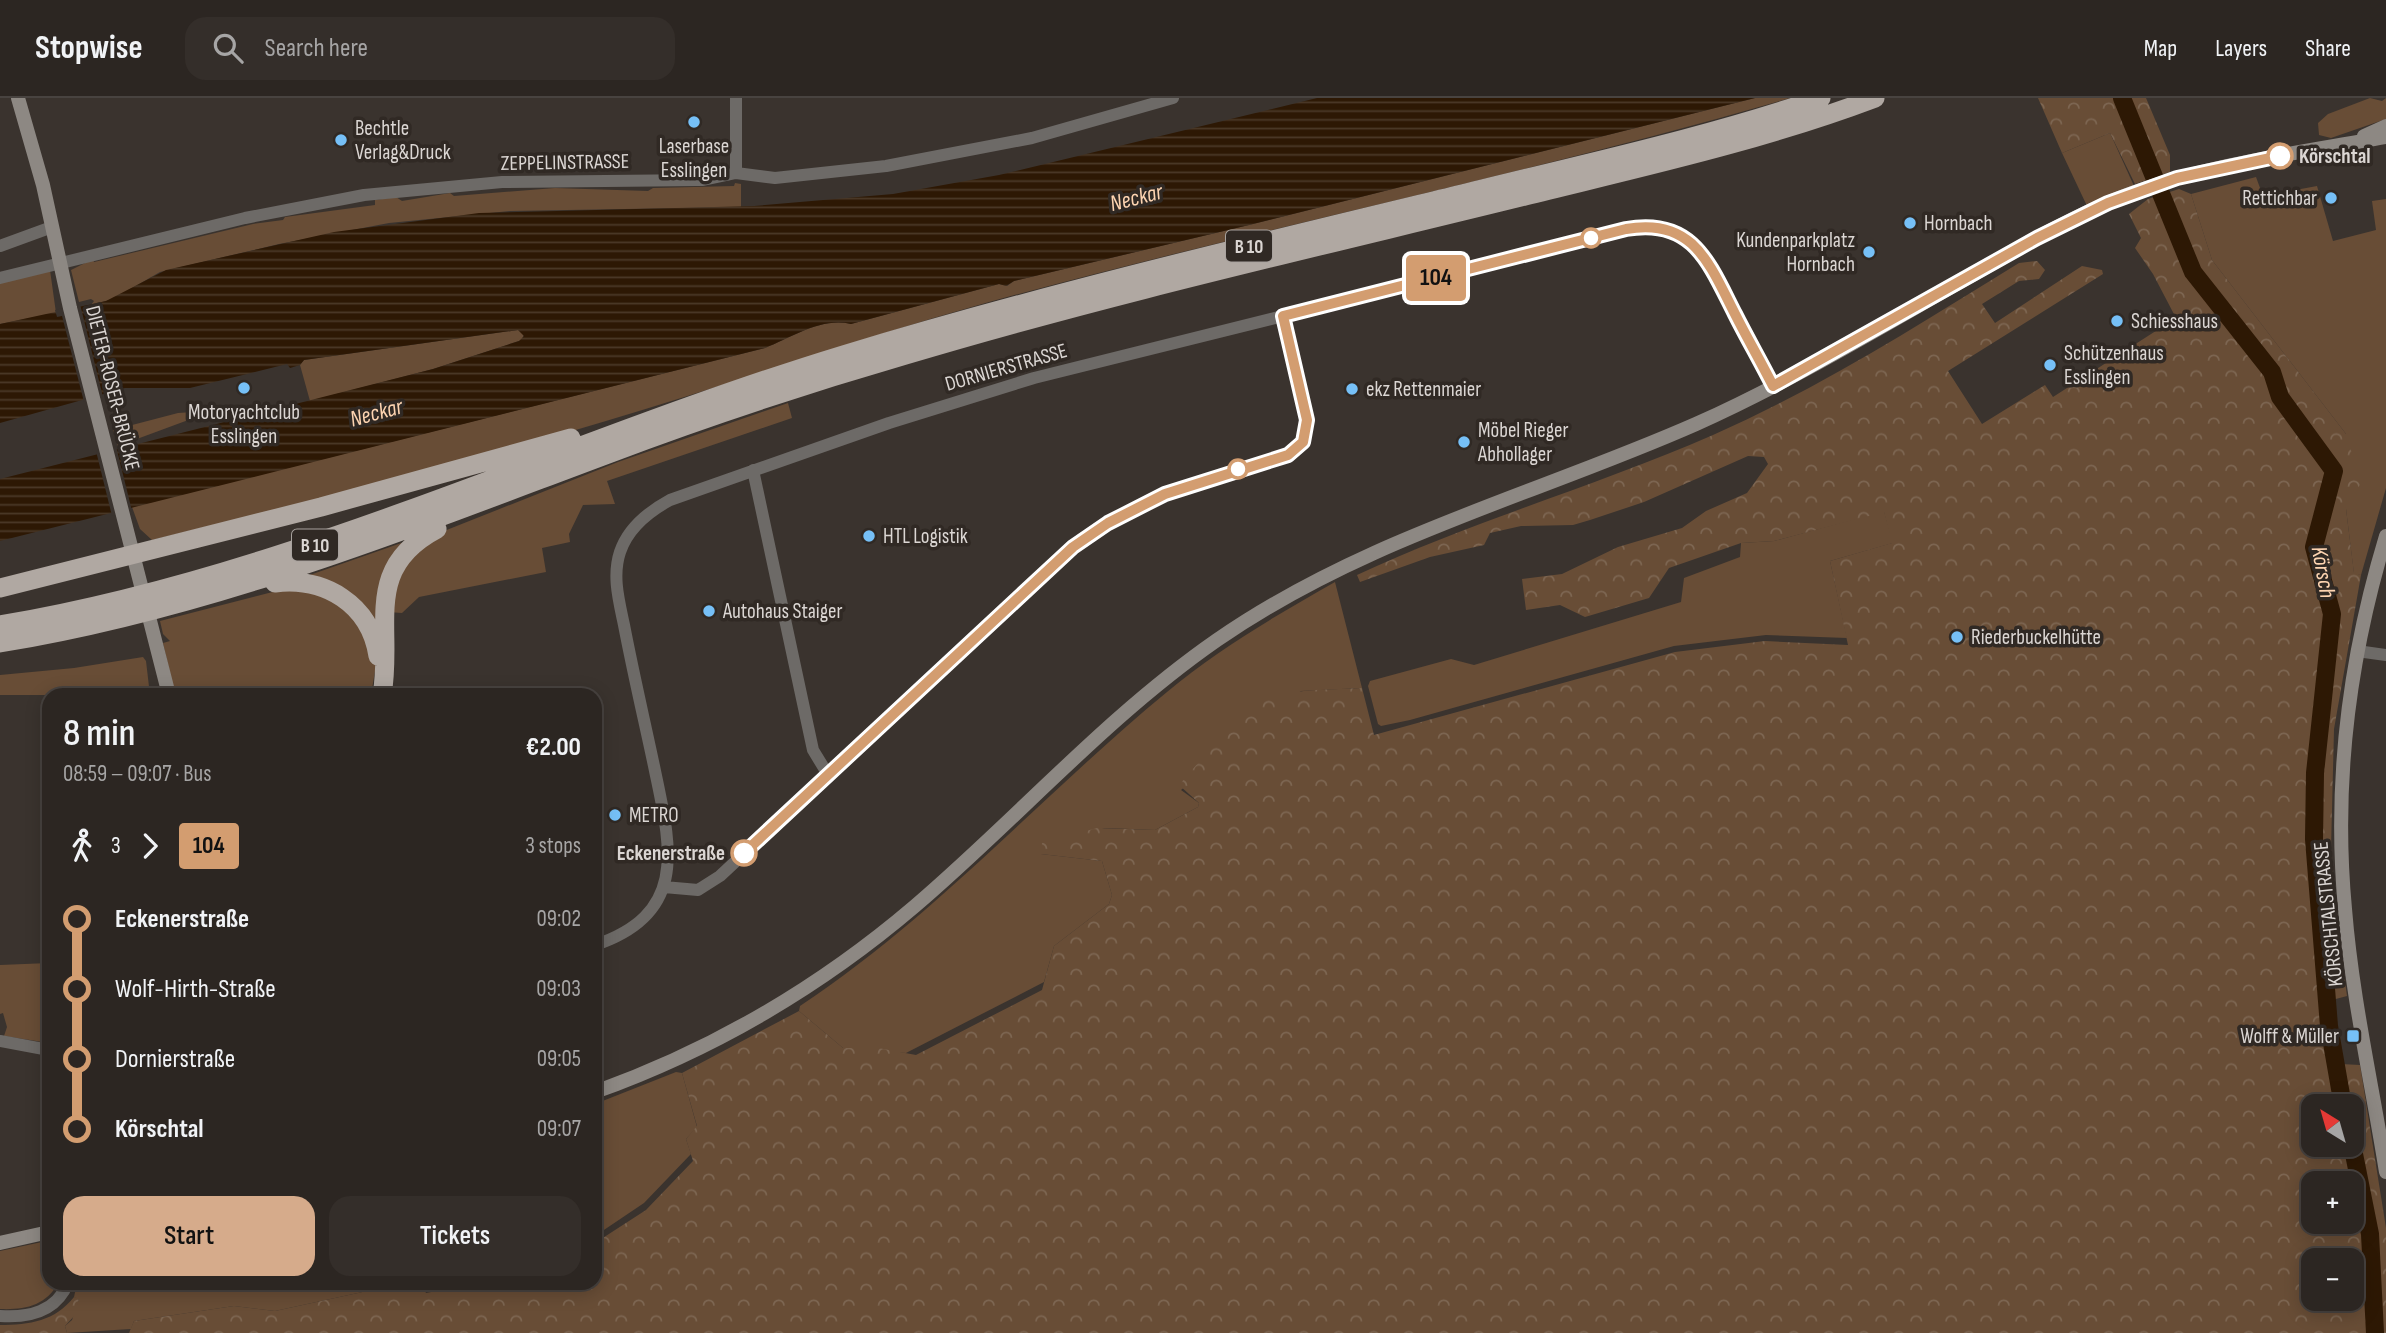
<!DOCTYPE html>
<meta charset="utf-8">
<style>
:root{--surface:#2c2622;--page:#342e2a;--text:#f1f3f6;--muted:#a6a5a5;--line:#484340;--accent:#d6ab8b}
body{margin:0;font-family:"Sofia Sans Condensed",sans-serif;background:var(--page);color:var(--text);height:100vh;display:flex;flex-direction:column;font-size:26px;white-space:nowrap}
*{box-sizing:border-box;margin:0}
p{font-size:23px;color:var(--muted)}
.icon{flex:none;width:38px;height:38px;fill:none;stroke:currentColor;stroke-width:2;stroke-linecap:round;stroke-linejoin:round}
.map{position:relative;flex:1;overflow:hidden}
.drawer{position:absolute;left:42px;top:590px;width:560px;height:602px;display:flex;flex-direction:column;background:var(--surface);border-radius:21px;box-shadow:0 4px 18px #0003,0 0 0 2px var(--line)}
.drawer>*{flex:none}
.badge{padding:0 14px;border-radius:5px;font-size:24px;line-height:46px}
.needle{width:46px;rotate:323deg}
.tools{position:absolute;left:2301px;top:996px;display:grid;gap:14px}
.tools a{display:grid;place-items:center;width:63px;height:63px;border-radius:14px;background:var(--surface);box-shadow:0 4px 18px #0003,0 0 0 2px var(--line);font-size:35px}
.map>.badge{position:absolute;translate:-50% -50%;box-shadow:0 0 0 4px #fff}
.legs{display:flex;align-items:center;gap:10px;height:77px;padding:0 21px;font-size:23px}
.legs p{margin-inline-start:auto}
.summary{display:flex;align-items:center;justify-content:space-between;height:119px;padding:0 21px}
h1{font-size:38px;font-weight:600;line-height:52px}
.cta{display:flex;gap:14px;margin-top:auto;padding:14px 21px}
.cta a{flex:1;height:80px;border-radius:21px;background:var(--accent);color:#111;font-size:28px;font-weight:600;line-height:80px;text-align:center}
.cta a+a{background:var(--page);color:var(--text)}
ul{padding:0 21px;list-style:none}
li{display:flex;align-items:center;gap:24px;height:70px;font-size:26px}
li i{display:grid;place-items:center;width:10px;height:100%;margin:0 9px;background:currentColor}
li i::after{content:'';width:18px;height:18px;margin:-9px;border:5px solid;border-radius:50%;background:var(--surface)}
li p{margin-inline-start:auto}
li:first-child i{background:linear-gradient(#0000 50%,currentColor 0)}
li:last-child i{background:linear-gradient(currentColor 50%,#0000 0)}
header{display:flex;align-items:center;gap:42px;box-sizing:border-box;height:98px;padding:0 35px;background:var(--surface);border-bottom:2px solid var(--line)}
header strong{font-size:33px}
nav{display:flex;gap:38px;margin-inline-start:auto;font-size:24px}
.search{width:490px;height:63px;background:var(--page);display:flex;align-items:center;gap:18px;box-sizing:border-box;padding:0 24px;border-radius:21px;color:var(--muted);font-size:26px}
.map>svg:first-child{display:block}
.green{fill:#684d36}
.forest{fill:url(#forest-crowns);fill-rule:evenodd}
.water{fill:url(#water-rules)}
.pier{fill:#3a332e}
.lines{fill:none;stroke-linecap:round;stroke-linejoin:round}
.river{stroke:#2d1804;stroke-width:18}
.minor{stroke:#6d6a67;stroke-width:12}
.secondary{stroke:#8d8883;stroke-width:14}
.trunk{stroke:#b0a8a2;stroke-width:19}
.line-1-casing{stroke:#fff;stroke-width:16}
.line-1{stroke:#d39d70;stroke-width:10}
.poi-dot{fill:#76c0f7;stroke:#302924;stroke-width:2.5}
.stop-1-dot{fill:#fff;stroke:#d39d70;stroke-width:3.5}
.labels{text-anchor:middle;stroke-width:7;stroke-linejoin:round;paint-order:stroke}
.shield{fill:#302924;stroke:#a8a29e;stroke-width:2}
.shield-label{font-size:19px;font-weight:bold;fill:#dbd6d3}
.poi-label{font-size:21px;fill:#dbd6d3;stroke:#302924;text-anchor:start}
.stop-label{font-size:21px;font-weight:bold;fill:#dbd6d3;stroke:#302924;text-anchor:start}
.street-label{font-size:21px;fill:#dbd6d3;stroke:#302924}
.water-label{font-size:23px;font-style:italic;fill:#fdd4b1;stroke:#302924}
</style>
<header>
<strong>Stopwise</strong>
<div class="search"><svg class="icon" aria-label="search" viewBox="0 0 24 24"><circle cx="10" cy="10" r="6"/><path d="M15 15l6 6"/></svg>Search here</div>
<nav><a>Map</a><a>Layers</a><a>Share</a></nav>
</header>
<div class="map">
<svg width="2386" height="1235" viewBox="0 0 2386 1235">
<defs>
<pattern id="forest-crowns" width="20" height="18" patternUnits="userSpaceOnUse" patternTransform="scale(1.75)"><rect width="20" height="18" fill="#684d36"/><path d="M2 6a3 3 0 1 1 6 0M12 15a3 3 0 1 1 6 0" fill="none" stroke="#7d6652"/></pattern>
<pattern id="water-rules" width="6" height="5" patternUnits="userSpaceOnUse" patternTransform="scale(1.75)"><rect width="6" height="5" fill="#2d1804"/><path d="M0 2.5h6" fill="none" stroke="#4b3928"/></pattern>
</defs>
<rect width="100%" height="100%" fill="#3a332e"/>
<path class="green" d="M1755,0H1790C1526,77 1255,131 989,204C860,240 734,285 606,323C456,368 304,405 152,442L140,431L132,409L765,250C793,239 821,219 851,226L999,186L1007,188L1014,183L1249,127Z
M2370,0L2382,3L2386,0V21L2331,40L2319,37L2318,25L2328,16Z
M2110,35L2134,88L2087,108L2062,55Z
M2256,79L2263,98L2317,88L2333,143L2376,132L2372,103L2386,101V390L2361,477L2354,476L2346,411V336L2212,162L2191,96Z
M735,85L741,86V109L510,113L389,125L279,146L160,174L113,201L91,207L94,203L91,201L79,204L71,172L93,161L94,164L253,126L283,122L285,119L375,107V102L396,99L402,103L450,95L454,98L555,90L648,93L653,90L734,88Z
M50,172L56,215L0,226V184Z
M518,232L524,236L522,242L433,271L310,303L300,267L304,262Z
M788,305L792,320L607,383L615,406L583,407L569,436L570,444L542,450L546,474L419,499L402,515L388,514L394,480L434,437L618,364Z
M178,315L193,314L195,317L191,321L118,348L113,332Z
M1884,413L1893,445L1830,463L1847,540L1766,537L1674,548L1410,622L1381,628L1378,626L1368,588L1370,583L1451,561L1474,567L1681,504L1684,480L1740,459L1741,445L1774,443Z
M407,443L380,540L307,478Z
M1335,484L1362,590L1301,593L1181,692L1199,705L1198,709L1155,732L1104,730L1041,756L1102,763L1112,797L1109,806L1054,848L1044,884L906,955L843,950L799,913L800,908C936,818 1042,697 1167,594C1218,551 1277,517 1335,484Z
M296,488L351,511L376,567L371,597H175L163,545L170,543L163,536L160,523Z
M143,559L146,563L150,597H0V577L74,570Z
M49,865V945L4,938L7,929L3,915L0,916V867Z
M676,974L682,975L697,1029L686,1041L691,1056L644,1105L595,1138V1006Z
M42,1144L49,1145V1185H58C46,1208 24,1212 0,1211V1153Z
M77,1185H404L275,1213L234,1208L134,1223L131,1231L67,1235L65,1228L72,1222L79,1201L74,1199Z"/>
<path class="forest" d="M2038,0H2146L2170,57V74L2135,86L2110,35L2062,55Z
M2179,91L2191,96L2212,162L2346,336L2361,385L2346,411L2354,475L2361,477L2334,631L2331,751L2336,820L2347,898L2332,902L2340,966L2360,967L2386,1130V1235H129L134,1223L234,1208L275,1213L404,1185H421L426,1195L479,1185H595V1145L646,1112L693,1063L686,1041L697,1028L682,975L799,913L843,950H878L916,957L1042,892L1054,848L1109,806L1112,797L1102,763L1041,756L1042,745L1097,730L1155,732L1198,709L1199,705L1179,687C1199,665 1243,609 1270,600C1299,590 1332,592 1362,590L1374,637L1675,554L1765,543L1848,547L1830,463L1892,445L1884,414L1774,443L1741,445L1669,470L1649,500L1585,519L1560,507L1526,512L1522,481L1562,476L1618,449L1682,430L1706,413L1747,395L1768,366L1764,359L1748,358L1644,404L1590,422L1573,427L1521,428L1490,435L1484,447L1430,459L1360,484L1357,477C1473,423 1596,388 1713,337C1820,290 1920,226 2019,165L2037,163L2045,172L2039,181L2019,183L1982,206L1995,225L2082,168L2102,172L2103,176L1948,273L1982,326L2045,287L2053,299L2176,220L2153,176L2135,150L2141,140L2129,116L2148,101ZM2352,1008V1046H2314V1008ZM2314,1085H2352V1124H2314ZM2314,1162H2352V1200H2314Z
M74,1199L79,1200L76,1216L65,1228L67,1235H0V1227C30,1227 55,1223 74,1199Z"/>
<path class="water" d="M1317,0H1755L1249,127L1014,183L1006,188L999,186L851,226C821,219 793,239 765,250L0,443V381L433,271L519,243L524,238L518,232L304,262L300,267L290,270L287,266L190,290H125L0,325V226L106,203L166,172L334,134L479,115L754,108L893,96L999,77Z"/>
<path class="pier" d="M80,206L103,299L84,304L62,218L57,219L55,212Z
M116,348L132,413L112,418L96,353Z"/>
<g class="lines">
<path class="river" d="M2122,0L2193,174L2272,274L2280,299L2334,373L2314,449L2332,516L2315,675L2314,741L2329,928L2343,1008
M2352,1046L2370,1136L2375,1235"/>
<path class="minor" d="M736,0V75
M0,148L52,129
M0,180L245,120L364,97L502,84L703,82L736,75L775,80L886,68L1032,40L1173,0
M753,372L813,652L827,675
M2357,553L2386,557
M664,789L698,792L720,778L1073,449L1108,425L1165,396L1288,357L1303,344L1307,322L1283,218
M595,847C691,815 670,746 654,668C644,621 633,574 624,527C619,503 612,478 620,454C628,430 648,414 670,402L889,325L1034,280L1640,129L1669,132L1700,152L1774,288
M0,943L49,952
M0,1218C29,1220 56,1214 68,1185"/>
<path class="secondary" d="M18,0L43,87L70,210L169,597
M2364,38L2386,28
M2386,438C2349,560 2333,683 2345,811C2352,899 2372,986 2386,1074
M595,994C712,952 820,889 915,808C1017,721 1106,619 1217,542C1364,440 1535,397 1696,326C1790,284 1879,230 1969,179C2019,150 2070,119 2124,98C2208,66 2298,55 2386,39
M0,1145L49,1134"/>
<path class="trunk" d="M275,485C325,479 370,506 378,558
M0,490L321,409L571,340
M0,527C293,478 561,343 843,257C1047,195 1255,146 1462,96C1582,66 1704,40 1821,0
M0,545C213,510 407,431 608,356C706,319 806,286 906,257C1110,196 1318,149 1525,98C1642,69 1761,43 1875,0
M382,597C394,529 361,471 437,431"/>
</g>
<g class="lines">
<g class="line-1-casing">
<path id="line-1" d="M744,755L1073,449L1108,425L1165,396L1288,357L1303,344L1307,322L1283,218L1626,131C1693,119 1709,165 1735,216C1747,240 1761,264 1773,288L2037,140L2108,105L2177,80L2280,58"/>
</g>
<use href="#line-1" class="line-1"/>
</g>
<g class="poi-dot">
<circle cx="694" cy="24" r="7"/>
<circle cx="341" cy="42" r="7"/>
<circle cx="2331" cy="100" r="7"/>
<circle cx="1910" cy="125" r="7"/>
<circle cx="1869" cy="154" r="7"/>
<circle cx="2117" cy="223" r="7"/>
<circle cx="2050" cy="267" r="7"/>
<circle cx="244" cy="290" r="7"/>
<circle cx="1352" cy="291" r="7"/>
<circle cx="1464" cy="344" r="7"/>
<circle cx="869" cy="438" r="7"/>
<circle cx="709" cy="513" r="7"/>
<circle cx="1957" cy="539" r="7"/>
<circle cx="615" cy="717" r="7"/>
<rect x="2346" y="931" width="14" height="14" rx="3.5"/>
</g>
<g class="stop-1-dot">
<circle cx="2280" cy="58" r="12"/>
<circle cx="1591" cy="140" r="9"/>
<circle cx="1238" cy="371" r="9"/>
<circle cx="744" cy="755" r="12"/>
</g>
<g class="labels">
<g class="shield">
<rect x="1226" y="132.5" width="46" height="31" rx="5"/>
<rect x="292" y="431.5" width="46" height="31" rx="5"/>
</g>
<g class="shield-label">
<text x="1249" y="155">B 10</text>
<text x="315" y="454">B 10</text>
</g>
<g class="poi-label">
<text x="355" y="37">Bechtle<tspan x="355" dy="24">Verlag&amp;Druck</tspan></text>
<text x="694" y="55" text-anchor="middle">Laserbase<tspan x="694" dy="24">Esslingen</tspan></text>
<text x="2317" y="107" text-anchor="end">Rettichbar</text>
<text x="1924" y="132">Hornbach</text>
<text x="1855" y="149" text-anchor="end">Kundenparkplatz<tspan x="1855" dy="24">Hornbach</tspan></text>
<text x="2131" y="230">Schiesshaus</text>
<text x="2064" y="262">Schützenhaus<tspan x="2064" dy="24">Esslingen</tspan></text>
<text x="1366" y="298">ekz Rettenmaier</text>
<text x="244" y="321" text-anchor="middle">Motoryachtclub<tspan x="244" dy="24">Esslingen</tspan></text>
<text x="1478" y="339">Möbel Rieger<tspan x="1478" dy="24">Abhollager</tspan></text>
<text x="883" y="445">HTL Logistik</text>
<text x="723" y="520">Autohaus Staiger</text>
<text x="1971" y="546">Riederbuckelhütte</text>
<text x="629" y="724">METRO</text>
<text x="2339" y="945" text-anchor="end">Wolff &amp; Müller</text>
</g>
<g class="stop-label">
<text x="2299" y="65">Körschtal</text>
<text x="725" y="762" text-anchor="end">Eckenerstraße</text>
</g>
<g class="street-label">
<text transform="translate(565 64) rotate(-1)" y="7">ZEPPELINSTRASSE</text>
<text transform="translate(1006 269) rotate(-16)" y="7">DORNIERSTRASSE</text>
<text transform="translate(113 290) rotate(76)" y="7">DIETER-ROSER-BRÜCKE</text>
<text transform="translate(2328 816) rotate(-96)" y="7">KÖRSCHTALSTRASSE</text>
</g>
<g class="water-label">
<text transform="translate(1136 99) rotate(-14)" y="8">Neckar</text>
<text transform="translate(376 314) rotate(-15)" y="8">Neckar</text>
<text transform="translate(2324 474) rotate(80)" y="8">Körsch</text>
</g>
</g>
</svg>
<div class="tools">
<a><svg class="needle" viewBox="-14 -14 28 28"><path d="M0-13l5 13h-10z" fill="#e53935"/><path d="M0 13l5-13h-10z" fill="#a6a5a5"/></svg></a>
<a>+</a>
<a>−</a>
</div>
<b class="badge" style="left:1436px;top:180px;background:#d39d70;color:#111">104</b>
<section class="drawer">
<div class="summary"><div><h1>8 min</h1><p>08:59 – 09:07 · Bus</p></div><b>€2.00</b></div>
<div class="legs"><svg class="icon" aria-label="walk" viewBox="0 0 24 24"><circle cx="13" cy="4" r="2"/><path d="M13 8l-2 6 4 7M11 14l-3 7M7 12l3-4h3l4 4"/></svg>3<svg class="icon" aria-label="forward" viewBox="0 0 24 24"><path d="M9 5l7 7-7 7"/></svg><b class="badge" style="background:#d39d70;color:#111">104</b><p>3 stops</p></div>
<ul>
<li><i style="color:#d39d70"></i><b>Eckenerstraße</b><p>09:02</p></li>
<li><i style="color:#d39d70"></i><span>Wolf-Hirth-Straße</span><p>09:03</p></li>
<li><i style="color:#d39d70"></i><span>Dornierstraße</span><p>09:05</p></li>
<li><i style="color:#d39d70"></i><b>Körschtal</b><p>09:07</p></li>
</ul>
<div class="cta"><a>Start</a><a>Tickets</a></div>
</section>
</div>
